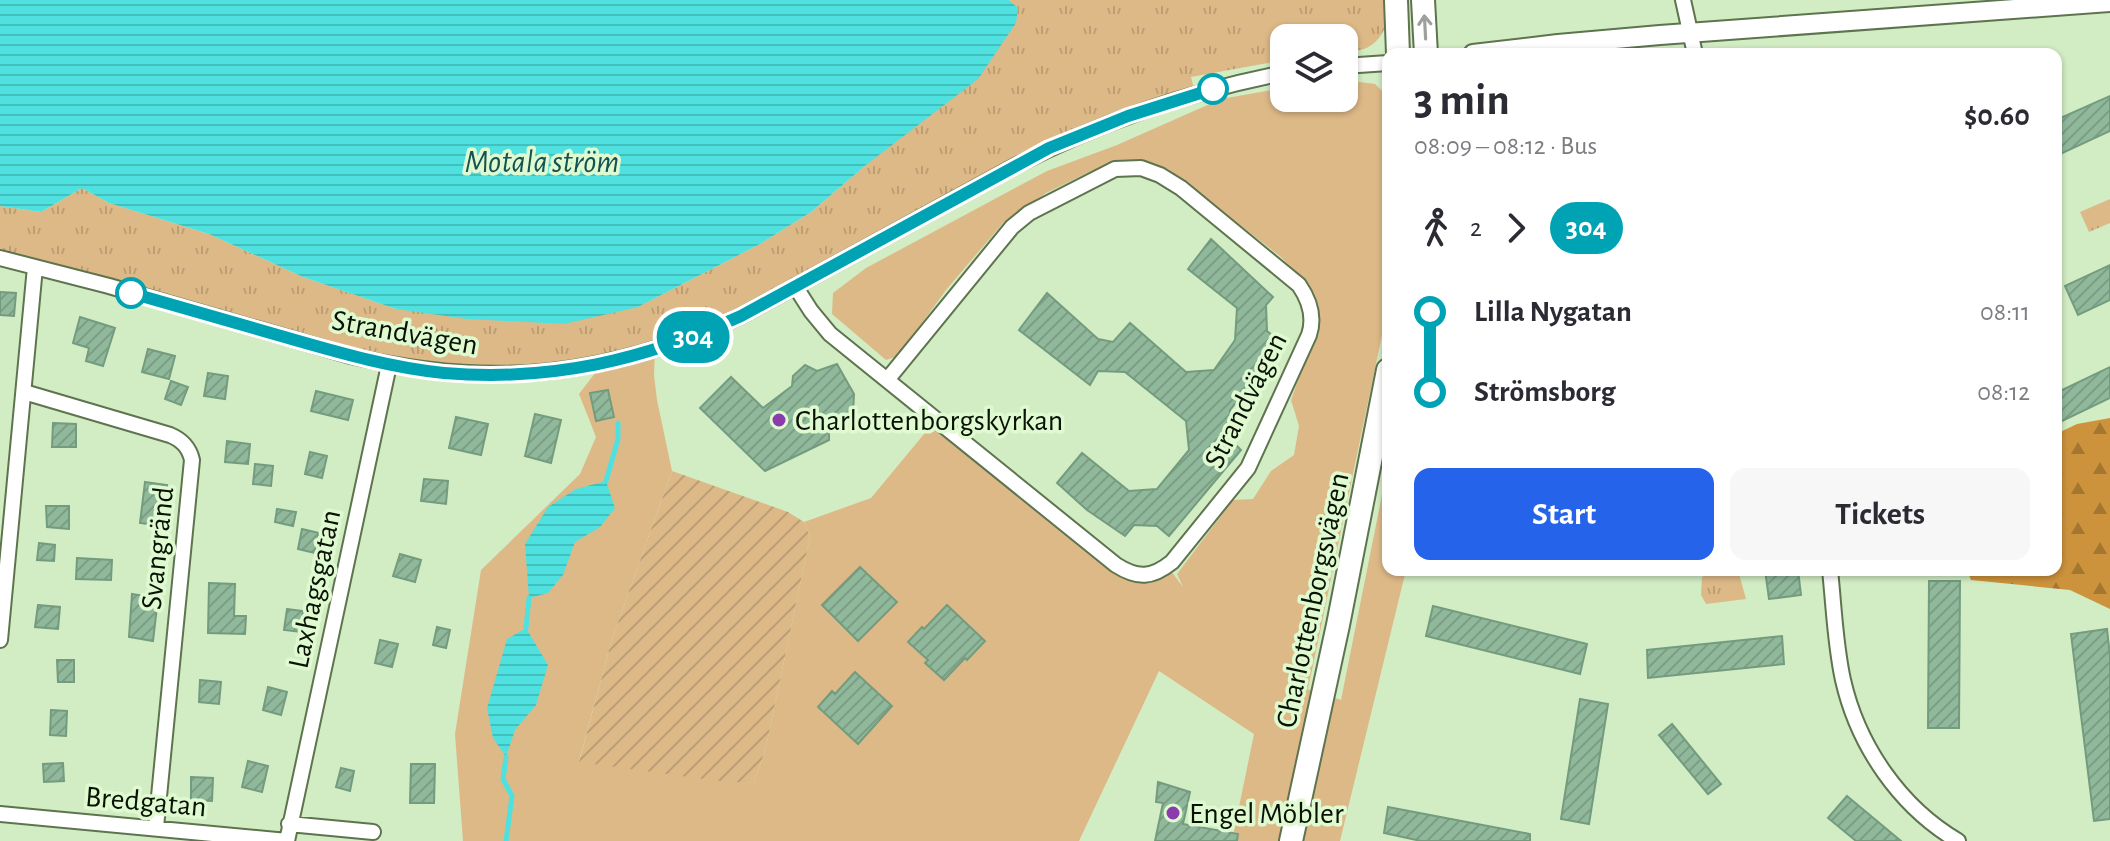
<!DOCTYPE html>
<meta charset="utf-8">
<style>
:root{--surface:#fff;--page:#f7f7f7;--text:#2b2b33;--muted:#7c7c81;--accent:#2563eb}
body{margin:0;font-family:"Alegreya Sans",sans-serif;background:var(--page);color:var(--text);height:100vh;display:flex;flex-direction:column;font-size:30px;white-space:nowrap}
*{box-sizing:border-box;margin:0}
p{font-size:26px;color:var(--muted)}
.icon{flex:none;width:44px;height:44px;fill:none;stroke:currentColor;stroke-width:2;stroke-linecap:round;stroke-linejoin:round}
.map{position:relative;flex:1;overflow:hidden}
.panel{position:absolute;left:1382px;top:48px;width:680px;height:528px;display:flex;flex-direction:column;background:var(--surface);border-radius:16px;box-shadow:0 2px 6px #0004}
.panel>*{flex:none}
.badge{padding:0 16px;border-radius:26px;font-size:28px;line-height:52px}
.tools{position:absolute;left:1270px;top:24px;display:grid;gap:16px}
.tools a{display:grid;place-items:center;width:88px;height:88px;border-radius:16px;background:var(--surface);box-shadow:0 2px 6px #0004;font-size:40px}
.map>.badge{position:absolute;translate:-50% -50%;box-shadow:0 0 0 4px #fff}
.legs{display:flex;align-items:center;gap:12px;height:88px;padding:0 32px;font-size:26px}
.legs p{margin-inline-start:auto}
.headline{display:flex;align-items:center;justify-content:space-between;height:136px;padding:0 32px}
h1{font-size:44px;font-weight:700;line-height:60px}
.cta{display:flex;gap:16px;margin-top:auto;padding:16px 32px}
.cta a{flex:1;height:92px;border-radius:16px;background:var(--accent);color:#fff;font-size:32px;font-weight:700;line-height:92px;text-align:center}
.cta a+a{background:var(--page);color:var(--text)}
ul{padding:0 32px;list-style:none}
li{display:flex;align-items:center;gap:28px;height:80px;font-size:30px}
li i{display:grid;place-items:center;width:12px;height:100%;margin:0 10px;background:currentColor}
li i::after{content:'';width:20px;height:20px;margin:-10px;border:6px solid;border-radius:50%;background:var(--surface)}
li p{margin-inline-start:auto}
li:first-child i{background:linear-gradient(#0000 50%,currentColor 0)}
li:last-child i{background:linear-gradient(currentColor 50%,#0000 0)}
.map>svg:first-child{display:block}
.grass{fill:#deb988}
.forest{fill:url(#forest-firs)}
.park{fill:url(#park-tufts)}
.garden{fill:url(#garden-furrows)}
.water{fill:url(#water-rules)}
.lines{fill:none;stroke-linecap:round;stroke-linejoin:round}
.stream{stroke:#4ee1df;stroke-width:5}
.building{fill:url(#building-hatch);stroke:#739c7f;stroke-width:2}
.minor-casing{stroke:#5d744f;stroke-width:18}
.tertiary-casing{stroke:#5d744f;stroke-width:22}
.secondary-casing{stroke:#5d744f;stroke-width:26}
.minor{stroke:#fff;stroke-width:14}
.tertiary{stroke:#fff;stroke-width:18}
.secondary{stroke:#fff;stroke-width:22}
.oneway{stroke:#9da09b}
.line-1-casing{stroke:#fff;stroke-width:18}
.line-1{stroke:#00a3b4;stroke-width:12}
.stop-1-dot{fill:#fff;stroke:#00a3b4;stroke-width:4}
.poi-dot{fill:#8a3cad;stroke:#dffad0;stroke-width:3}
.labels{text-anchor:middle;stroke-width:7;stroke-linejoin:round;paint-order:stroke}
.street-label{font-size:30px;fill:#091205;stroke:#dffad0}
.poi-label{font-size:30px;fill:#091205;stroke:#dffad0;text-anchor:start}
.water-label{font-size:32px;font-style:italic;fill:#155352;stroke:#dffad0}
</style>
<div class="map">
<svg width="2110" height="841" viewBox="0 0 2110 841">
<defs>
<pattern id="forest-firs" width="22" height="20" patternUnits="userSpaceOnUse" patternTransform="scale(2)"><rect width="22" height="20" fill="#cc923c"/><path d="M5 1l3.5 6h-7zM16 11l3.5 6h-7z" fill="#a47630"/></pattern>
<pattern id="park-tufts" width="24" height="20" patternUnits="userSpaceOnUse" patternTransform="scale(2)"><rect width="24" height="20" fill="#deb988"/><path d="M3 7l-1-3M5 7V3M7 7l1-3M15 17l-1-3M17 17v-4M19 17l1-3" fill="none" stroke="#bd9e74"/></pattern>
<pattern id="garden-furrows" width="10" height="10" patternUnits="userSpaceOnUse" patternTransform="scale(2)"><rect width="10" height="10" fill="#deb988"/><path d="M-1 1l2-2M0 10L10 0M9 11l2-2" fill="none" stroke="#bd9e74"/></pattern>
<pattern id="water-rules" width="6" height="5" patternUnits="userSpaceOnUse" patternTransform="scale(2)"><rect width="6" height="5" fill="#4ee1df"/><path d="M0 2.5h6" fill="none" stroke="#43c0be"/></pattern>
<pattern id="building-hatch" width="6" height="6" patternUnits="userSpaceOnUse" patternTransform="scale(2)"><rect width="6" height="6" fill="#90b99c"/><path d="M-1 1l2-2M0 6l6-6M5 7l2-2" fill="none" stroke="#7b9e85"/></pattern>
</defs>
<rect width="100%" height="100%" fill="#d2ecc3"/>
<path class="grass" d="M1344,80L1375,84L1386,95L1388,178L1382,335L1308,689L1341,700L1388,465V570H1406L1340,841H1232L1254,734L1159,671L1079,841H463L455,734L481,570L580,474L596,437L579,394L605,360L655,348L654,375L657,400L672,471L612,639L579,761L754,783L766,747L810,537L804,522L871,498L939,416L1135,575L1168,567L1183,587L1177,574L1233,500L1253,499L1271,471L1294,455L1299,426L1291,400L1318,324V308L1311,292L1304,281L1281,257L1168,169L1142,160L1115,162L1087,173L1046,193L1003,223L946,290L898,356L886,360L832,314L833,293L866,268L1047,171L1117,145L1221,99L1284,88V98H1344Z"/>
<path class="forest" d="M2110,418V609L2070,590L1971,580L1967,570H2056V434L2077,424Z"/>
<path class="park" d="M1009,0H1389C1391,19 1383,42 1364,49C1358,51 1350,50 1344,51V38H1284V60L1191,77L1195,93L944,204L719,326L639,353L523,374L389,365L0,256V206L41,212L82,188L109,203L209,234L303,277L396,309L638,307L760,244L811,212L866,165L1018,8Z
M2110,199V223L2089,232L2080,212Z
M1711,570H1738L1746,599L1706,604L1701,595L1702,577L1711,572Z"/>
<path class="garden" d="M672,471L788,512L804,522L810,537L766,747L754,783L718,781L579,762L612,639Z"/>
<path class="water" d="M0,0H1009L1018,8L1016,23L978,79L866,165L811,212L760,244L638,307L564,324L467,319L396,309L303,277L209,234L109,203L82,188L41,212L0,206Z
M606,481L615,508L600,527L575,542L563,575L548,593L529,598L525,544L548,507L576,489Z
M526,628L548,665L536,705L515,730L506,757L493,738L487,708L507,639Z"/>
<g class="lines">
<path class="stream" d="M606,481L618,439V423
M526,628L529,598
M506,757L503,779L512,796L506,841"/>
</g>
<path class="building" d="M2110,96V131L2056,156V120Z
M1211,239L1273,297L1266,305L1267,331L1283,344L1230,410V439L1241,450L1169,536L1157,526L1134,525L1125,536L1087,510L1057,483L1082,453L1129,491L1157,489L1189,450L1186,421L1125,372L1098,371L1090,385L1019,330L1047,293L1098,339L1113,342L1130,323L1186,372L1214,370L1235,340L1237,308L1188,269Z
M2110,265V300L2078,315L2065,286Z
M0,292L16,293L14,316L0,315Z
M80,317L115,328L103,366L86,361L89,348L73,343Z
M148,349L175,356L169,379L142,372Z
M837,364L854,394L853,413L838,427L829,429V440L765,471L700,408L731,377L763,408L792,386L793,376L805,365L817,371Z
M2110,367V398L2056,424V393Z
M208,373L228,376L225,399L204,396Z
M171,381L188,387L181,405L165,399Z
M608,390L614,417L596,421L590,393Z
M316,391L353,400L348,420L311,411Z
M535,414L561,420L551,463L525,456Z
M456,417L488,424L481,455L449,448Z
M53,423L76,424V447H52Z
M227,441L250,444L248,464L225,462Z
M310,452L327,456L322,478L305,474Z
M255,464L273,466L271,486L253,484Z
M424,479L448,481L446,504L421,501Z
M145,482L167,485L162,526L140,523Z
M46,506H69V529L47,527Z
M277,509L296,512L293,526L275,522Z
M302,529L319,533L315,553L298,549Z
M39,543L55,545L54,561L37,560Z
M400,554L421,560L415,582L393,576Z
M77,558L112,560L111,580L76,579Z
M860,567L897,602L858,641L822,605Z
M1765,570H1798L1801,595L1769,599Z
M1929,581H1960L1959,728H1928Z
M209,583L235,584L234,616H246L245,634L208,633Z
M132,594L158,598L153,641L129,637Z
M38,605L60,607L58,629L35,627Z
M947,605L985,641L967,660L965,658L944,680L925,663L928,660L908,642L922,627L924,629Z
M1433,606L1587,644L1580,674L1426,636Z
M287,609L303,611L301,632L284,630Z
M437,627L450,630L446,648L433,645Z
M2107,629L2110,656V819L2094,821L2071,634Z
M1782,636L1784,664L1648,678L1647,650Z
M380,640L398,644L392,667L375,663Z
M57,660H74V682H58Z
M855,672L892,706L858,744L818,707L832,691L835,694Z
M200,680L221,682L219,704L199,702Z
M268,687L287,692L281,715L263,710Z
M1580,699L1608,704L1589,824L1561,819Z
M51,710L67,711L66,736L50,735Z
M1672,724L1721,784L1708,794L1659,735Z
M248,761L268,766L262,792L242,787Z
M63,763L64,781L44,782L43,764Z
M411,764H435L434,803H410Z
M341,768L354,771L350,791L336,787Z
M191,777L213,778L212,801L191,800Z
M1158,782L1190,792L1183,824L1238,834L1237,841H1155L1163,803L1156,802Z
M1847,796L1901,841H1856L1828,818Z
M1388,807L1530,834V841H1421L1384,833Z"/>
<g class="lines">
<g class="minor-casing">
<path id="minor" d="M1683,0L1695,54
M1344,66L1388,63
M0,258L109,286L351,356C495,389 606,377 741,316L1017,165C1101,122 1192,91 1284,73
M795,286L811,311L830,334L1116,565C1138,579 1152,578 1172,562L1248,468L1309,335C1315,317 1310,301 1299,285L1181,188L1160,175L1141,168L1115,169L1029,213L1012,227L887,380
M24,392L170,435C182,440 189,447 192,460L156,827
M1830,570C1834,607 1835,644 1843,680C1858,746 1900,807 1958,841
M0,640L35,267
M0,814L287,841
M289,824L373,832
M287,841L389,365"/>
</g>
<g class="tertiary-casing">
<path id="tertiary" d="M1473,54L1558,44L1660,35L2110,2"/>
</g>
<g class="secondary-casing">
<path id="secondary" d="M1396,0L1398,54
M1423,0L1426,54
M1291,841L1338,625L1388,370"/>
</g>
<use href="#minor" class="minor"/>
<use href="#tertiary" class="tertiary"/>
<use href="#secondary" class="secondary"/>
</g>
<defs><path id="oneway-shaft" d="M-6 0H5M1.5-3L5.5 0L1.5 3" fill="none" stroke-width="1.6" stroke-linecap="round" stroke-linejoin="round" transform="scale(2)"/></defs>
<use class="oneway" href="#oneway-shaft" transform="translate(1425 27) rotate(-93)"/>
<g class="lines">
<g class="line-1-casing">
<path id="line-1" d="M131,293C185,309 240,324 295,340C344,354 393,368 444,373C551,382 644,360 741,316L1049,148L1128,116L1213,89"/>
</g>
<use href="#line-1" class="line-1"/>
</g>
<g class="stop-1-dot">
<circle cx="1213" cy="89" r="14"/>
<circle cx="131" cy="293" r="14"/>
</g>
<g class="poi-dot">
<circle cx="779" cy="420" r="8"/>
<circle cx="1173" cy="813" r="8"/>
</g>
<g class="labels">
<g class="street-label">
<text transform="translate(405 332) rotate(10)" y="10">Strandvägen</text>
<text transform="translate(1245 400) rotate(-63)" y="10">Strandvägen</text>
<text transform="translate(157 548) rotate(-84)" y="10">Svangränd</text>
<text transform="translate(314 589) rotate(-78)" y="10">Laxhagsgatan</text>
<text transform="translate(1312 600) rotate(-78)" y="10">Charlottenborgsvägen</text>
<text transform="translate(146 801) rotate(5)" y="10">Bredgatan</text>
</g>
<g class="poi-label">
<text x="795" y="430">Charlottenborgskyrkan</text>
<text x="1189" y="823">Engel Möbler</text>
</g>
<g class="water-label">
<text x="542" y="172">Motala ström</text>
</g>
</g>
</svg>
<div class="tools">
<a><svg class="icon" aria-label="layers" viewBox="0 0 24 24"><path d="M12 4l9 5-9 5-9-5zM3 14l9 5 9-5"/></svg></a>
</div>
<b class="badge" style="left:693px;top:337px;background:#00a3b4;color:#fff">304</b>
<section class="panel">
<div class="headline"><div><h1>3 min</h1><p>08:09 – 08:12 · Bus</p></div><b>$0.60</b></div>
<div class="legs"><svg class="icon" aria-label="walk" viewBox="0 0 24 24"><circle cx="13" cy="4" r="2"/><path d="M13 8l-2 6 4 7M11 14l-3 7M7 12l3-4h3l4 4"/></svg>2<svg class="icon" aria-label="forward" viewBox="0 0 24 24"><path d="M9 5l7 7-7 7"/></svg><b class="badge" style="background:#00a3b4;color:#fff">304</b></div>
<ul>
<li><i style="color:#00a3b4"></i><b>Lilla Nygatan</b><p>08:11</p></li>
<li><i style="color:#00a3b4"></i><b>Strömsborg</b><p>08:12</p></li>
</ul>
<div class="cta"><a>Start</a><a>Tickets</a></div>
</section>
</div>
